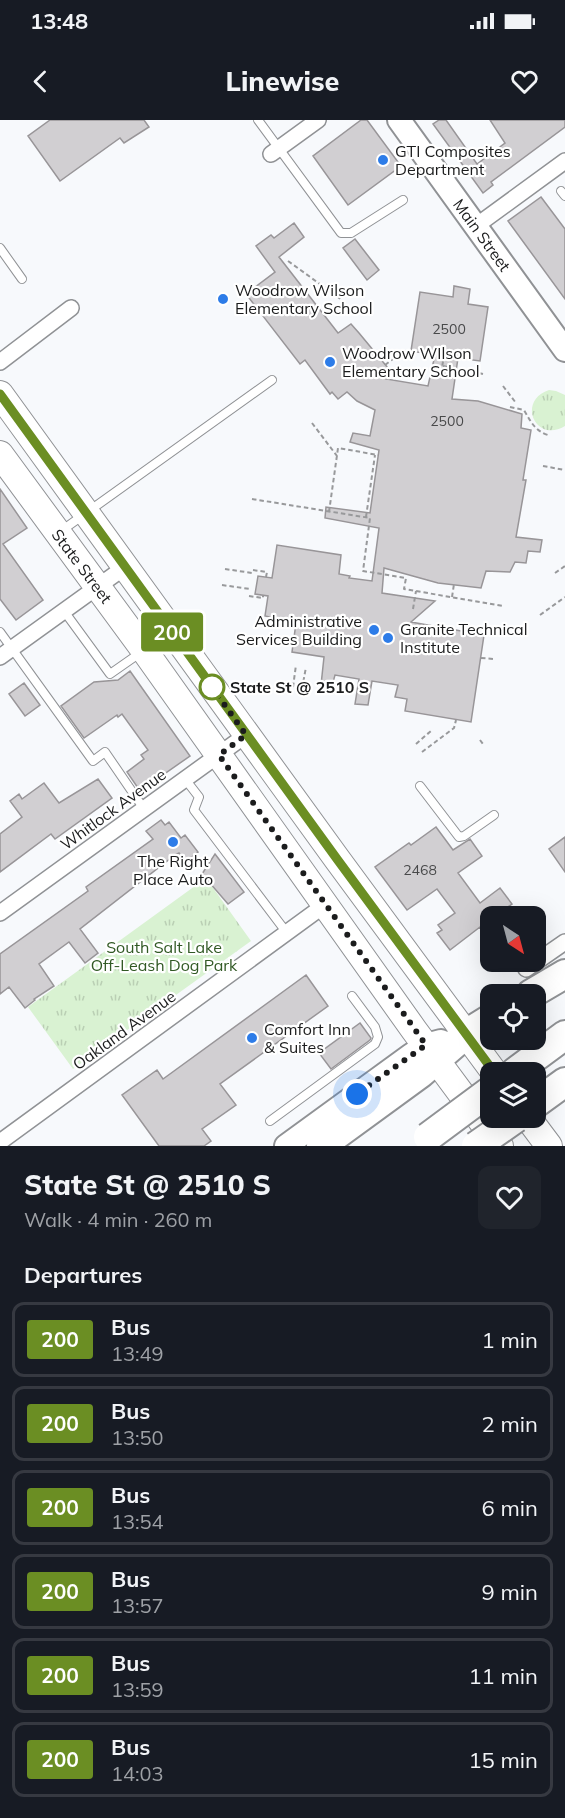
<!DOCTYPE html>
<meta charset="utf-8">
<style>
:root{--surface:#171b24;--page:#20242c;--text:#f1f3f6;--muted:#9ea1a6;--line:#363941}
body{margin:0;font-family:Mulish,sans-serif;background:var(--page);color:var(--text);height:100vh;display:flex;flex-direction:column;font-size:22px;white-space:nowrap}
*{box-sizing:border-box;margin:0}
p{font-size:20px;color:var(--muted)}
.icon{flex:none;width:33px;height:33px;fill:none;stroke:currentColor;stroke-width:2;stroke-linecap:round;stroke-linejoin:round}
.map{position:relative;height:1026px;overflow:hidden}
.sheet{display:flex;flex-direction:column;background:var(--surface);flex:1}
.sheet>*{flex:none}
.badge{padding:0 12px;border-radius:4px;font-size:21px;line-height:39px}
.needle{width:39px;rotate:144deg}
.buttons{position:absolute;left:480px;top:786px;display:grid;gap:12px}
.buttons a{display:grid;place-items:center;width:66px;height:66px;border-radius:12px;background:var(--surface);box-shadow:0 6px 24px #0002;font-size:30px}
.you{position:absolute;width:30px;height:30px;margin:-15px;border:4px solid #fff;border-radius:50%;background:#1a73e8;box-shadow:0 0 0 9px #1a73e833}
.map>.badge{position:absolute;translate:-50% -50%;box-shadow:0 0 0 3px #fff}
h2{padding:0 24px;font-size:22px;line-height:54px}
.round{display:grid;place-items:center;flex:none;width:63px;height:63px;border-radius:12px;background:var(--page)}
.overview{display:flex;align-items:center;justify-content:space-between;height:102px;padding:0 24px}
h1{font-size:28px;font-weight:800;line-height:45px}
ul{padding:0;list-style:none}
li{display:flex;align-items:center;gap:18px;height:75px;margin:0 12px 9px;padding:0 12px;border:3px solid var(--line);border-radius:12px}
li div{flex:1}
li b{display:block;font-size:22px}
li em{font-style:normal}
li .badge{min-width:66px;font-weight:700;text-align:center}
.status{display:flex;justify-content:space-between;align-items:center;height:42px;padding:0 30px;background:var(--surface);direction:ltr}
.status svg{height:16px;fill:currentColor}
header{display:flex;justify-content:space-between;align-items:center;height:78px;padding:0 24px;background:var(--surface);font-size:27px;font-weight:800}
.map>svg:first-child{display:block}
.grass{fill:url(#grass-tufts)}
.building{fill:#d1cfd2;stroke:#989598;stroke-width:1.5}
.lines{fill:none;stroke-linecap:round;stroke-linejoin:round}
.lane-casing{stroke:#909295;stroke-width:10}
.street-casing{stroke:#909295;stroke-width:18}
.secondary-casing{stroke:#909295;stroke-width:26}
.primary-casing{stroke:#909295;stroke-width:28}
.highway-casing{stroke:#909295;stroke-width:32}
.path{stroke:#98999b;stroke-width:2;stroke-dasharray:4.5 3;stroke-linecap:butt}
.lane{stroke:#fff;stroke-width:8}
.street{stroke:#fff;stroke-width:15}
.secondary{stroke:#fff;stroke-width:22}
.primary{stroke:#fff;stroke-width:26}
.highway{stroke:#fff;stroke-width:28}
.highway-bridge-casing{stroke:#909295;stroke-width:32;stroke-linecap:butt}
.highway-bridge{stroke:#fff;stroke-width:28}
.line-casing{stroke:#fff;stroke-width:14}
.line{stroke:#6b8e23;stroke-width:9}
.walk{stroke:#1b1c1d;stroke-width:6;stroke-dasharray:0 10.8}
.poi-dot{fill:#2d7ce8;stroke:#fff;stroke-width:2}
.stop-dot{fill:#fff;stroke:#6b8e23;stroke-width:3}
.labels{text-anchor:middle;stroke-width:4.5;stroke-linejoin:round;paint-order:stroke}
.number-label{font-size:14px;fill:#48494a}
.poi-label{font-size:16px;fill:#1b1c1d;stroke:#fff;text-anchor:start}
.street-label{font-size:16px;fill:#1b1c1d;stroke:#fff}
.stop-label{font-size:16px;font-weight:bold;fill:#1b1c1d;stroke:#fff;text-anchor:start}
.park-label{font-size:16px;fill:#315924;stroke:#fff}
</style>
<div class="status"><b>13:48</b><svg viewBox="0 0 49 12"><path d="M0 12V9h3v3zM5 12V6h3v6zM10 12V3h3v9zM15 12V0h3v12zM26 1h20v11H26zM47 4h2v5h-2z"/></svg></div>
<header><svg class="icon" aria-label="back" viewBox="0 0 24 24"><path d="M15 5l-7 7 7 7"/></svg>Linewise<svg class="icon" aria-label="heart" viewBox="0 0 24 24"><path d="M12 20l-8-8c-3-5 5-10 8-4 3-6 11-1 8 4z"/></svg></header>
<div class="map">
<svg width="565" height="1026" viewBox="0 0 565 1026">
<defs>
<pattern id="grass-tufts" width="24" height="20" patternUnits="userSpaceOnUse" patternTransform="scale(1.5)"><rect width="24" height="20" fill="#d9f2d2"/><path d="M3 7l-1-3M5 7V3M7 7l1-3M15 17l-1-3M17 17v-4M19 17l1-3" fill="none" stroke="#bacfb4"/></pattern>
</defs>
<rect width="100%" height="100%" fill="#f7f9fc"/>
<path class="grass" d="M549,270L556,271L565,275V306C536,324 516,281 549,270Z
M206,758L251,821L73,949L28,887Z"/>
<path class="building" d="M50,0H144L149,7L124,23L120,18L60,61L28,16Z
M361,0H367L401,46L348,85L313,36Z
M439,0H446L477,44L505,23L490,0H565V7L491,62L493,65L483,73L433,4Z
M541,77L565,109V179L508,101Z
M294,103L304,117L279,137L338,213L351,204L359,213L388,248L386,259L428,266L435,235L411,231L420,172L453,177L454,166L470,169L468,184L488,187L480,241L458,238L452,279L478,281L522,294L521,308L531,310L523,360H526L516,417L542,420L540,432L528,431L526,443L515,442L510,452L486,451L481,468L438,463L384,448L382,473L435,481L411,502L484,515L471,602L405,591L407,579L395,577L398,565L372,561L368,585L355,584L359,559L335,555L332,566L321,565L324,537L292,532L296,503L265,496L268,476L255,474L258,456L272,458L277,425L341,435L339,454L350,456L349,458L372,461L379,408L325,398L326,387L370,393L379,330L350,322L353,313L370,316L375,290L357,281L347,272L338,279L332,272L330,274L305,240L300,244L246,174L275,152L256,126L271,115L274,118Z
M355,119L379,150L367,160L343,128Z
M0,369L27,408L3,424L43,480L16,500L0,479Z
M130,551L190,636L140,671L127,652L144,639L141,635L148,630L122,594L118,597L117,595L84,618L61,586L94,562L118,560Z
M24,563L40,585L25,596L9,574Z
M98,659L112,678L55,719L51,714L0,752V714L22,697L10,681L19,674L22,679L44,663L59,683Z
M161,700L165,705L169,702L181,718L185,715L198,732L185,742L179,733L175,735L80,809L98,833L85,843L69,822L39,844L54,866L34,879L35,880L25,888L9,867L0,874V834L88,771L86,767L153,719L146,711Z
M436,707L453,730L470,719L482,736L458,753L480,783L500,768L512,784L495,796H490V822L480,807L450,830L437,813L442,810L438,805L455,793L437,769L407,790L375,747L409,723L411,725Z
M565,717V752L549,729Z
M215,734L244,772L228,784L202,754Z
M306,855L328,886L220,964L236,985L202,1009L211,1021L204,1026H159L122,975L157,950L163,959Z
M360,903L371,918L370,920L331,949L319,933Z"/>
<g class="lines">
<g class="lane-casing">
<path id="lane" d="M258,0L341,113H351L403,80
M561,71L565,76
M0,128L22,159
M61,411L272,260
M64,491L110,554L140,533
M0,512L93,641L105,632L144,689
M185,659L199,677L194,690L287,813
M420,666L459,717L464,716L494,695
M270,1001L375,924L378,917L375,907L352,876"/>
</g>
<g class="street-casing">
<path id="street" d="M271,34L318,0
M476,106L565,41
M0,242L71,188
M0,537L125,447
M0,793L246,615
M526,849L565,822
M0,1022L326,784"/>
</g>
<g class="secondary-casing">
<path id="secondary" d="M399,0L565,230
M286,1026L411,935L426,925L441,921"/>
</g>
<g class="primary-casing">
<path id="primary" d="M0,274L337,739L494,952
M0,334L144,530L414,910L500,1026
M528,998L549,1026"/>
</g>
<g class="highway-casing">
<path id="highway" d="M531,874L565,854
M515,952L565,915
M536,983L565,962
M321,1026L421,953L466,914L490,899"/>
</g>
<path class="path" d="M288,141L342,180
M385,245L397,236
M443,246L483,254
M441,253L444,236
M503,266L516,283
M510,287L524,290C531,302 535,311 548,315
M312,303L337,336
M543,346L565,350
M252,379L370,398L363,451L406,458L404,469L503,486
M329,392L338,328L378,335
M366,397L375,335
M225,449L252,453
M253,450L267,452L266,457
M555,453L565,446
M222,465L250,469
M249,476L263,478V476
M452,477L454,464
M413,489L416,471
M540,495L565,477
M481,538L494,539
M293,567L296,545
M302,569L306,547
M480,620L483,624
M416,624L432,610
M422,632L454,608L456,600"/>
<use href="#lane" class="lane"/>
<use href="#street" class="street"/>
<use href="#secondary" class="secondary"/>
<use href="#primary" class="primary"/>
<use href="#highway" class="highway"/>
<g class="highway-bridge-casing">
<path id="highway-bridge" d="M428,1017L490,971
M476,1026L516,998"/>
</g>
<use href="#highway-bridge" class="highway-bridge"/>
</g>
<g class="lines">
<g class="line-casing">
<path id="line" d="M0,274L337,739L494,952"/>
</g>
<use href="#line" class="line"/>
<path class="walk" d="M212,567L246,615L219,635L426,925L357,974"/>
</g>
<g class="poi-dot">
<circle cx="383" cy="40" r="6"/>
<circle cx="223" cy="179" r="6"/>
<circle cx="330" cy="242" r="6"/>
<circle cx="374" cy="510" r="6"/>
<circle cx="388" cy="518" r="6"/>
<circle cx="173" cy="722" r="6"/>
<circle cx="252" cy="918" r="6"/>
</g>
<circle class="stop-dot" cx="212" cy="567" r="12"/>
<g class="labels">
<g class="number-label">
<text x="449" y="214">2500</text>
<text x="447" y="306">2500</text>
<text x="420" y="755">2468</text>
</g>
<g class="poi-label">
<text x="395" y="37">GTI Composites<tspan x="395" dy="18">Department</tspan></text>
<text x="235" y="176">Woodrow Wilson<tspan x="235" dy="18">Elementary School</tspan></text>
<text x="342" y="239">Woodrow WIlson<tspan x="342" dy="18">Elementary School</tspan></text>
<text x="362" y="507" text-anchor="end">Administrative<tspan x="362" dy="18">Services Building</tspan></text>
<text x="400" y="515">Granite Technical<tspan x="400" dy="18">Institute</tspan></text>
<text x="173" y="747" text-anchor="middle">The Right<tspan x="173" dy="18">Place Auto</tspan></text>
<text x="264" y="915">Comfort Inn<tspan x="264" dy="18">&amp; Suites</tspan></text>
</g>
<g class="street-label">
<text transform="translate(482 115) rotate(54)" y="6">Main Street</text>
<text transform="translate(82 446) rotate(53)" y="6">State Street</text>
<text transform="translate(113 689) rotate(-36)" y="6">Whitlock Avenue</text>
<text transform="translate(124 910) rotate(-36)" y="6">Oakland Avenue</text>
</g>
<g class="stop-label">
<text x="230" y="573">State St @ 2510 S</text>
</g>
<g class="park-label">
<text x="164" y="833">South Salt Lake<tspan x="164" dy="18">Off-Leash Dog Park</tspan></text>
</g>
</g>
</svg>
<div class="buttons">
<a><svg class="needle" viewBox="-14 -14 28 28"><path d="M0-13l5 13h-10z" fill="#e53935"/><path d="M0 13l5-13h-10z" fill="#9ea1a6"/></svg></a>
<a><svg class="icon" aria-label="locate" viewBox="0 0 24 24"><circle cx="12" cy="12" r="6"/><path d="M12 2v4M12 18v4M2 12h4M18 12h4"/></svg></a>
<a><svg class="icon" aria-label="layers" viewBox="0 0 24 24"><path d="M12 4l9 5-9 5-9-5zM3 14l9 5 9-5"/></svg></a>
</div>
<div class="you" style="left:357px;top:974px"></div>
<b class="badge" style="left:172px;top:512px;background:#6b8e23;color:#fff">200</b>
</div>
<section class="sheet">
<div class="overview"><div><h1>State St @ 2510 S</h1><p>Walk · 4 min · 260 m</p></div><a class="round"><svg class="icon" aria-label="heart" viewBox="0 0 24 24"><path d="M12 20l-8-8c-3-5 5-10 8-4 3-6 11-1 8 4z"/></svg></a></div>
<h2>Departures</h2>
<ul>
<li><span class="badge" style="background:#6b8e23;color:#fff">200</span><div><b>Bus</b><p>13:49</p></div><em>1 min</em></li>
<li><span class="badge" style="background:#6b8e23;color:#fff">200</span><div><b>Bus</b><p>13:50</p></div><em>2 min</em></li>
<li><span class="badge" style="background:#6b8e23;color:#fff">200</span><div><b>Bus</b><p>13:54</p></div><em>6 min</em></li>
<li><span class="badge" style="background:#6b8e23;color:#fff">200</span><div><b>Bus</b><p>13:57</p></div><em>9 min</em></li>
<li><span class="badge" style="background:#6b8e23;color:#fff">200</span><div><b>Bus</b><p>13:59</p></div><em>11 min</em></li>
<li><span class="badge" style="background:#6b8e23;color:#fff">200</span><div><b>Bus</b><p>14:03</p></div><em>15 min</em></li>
</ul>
</section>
